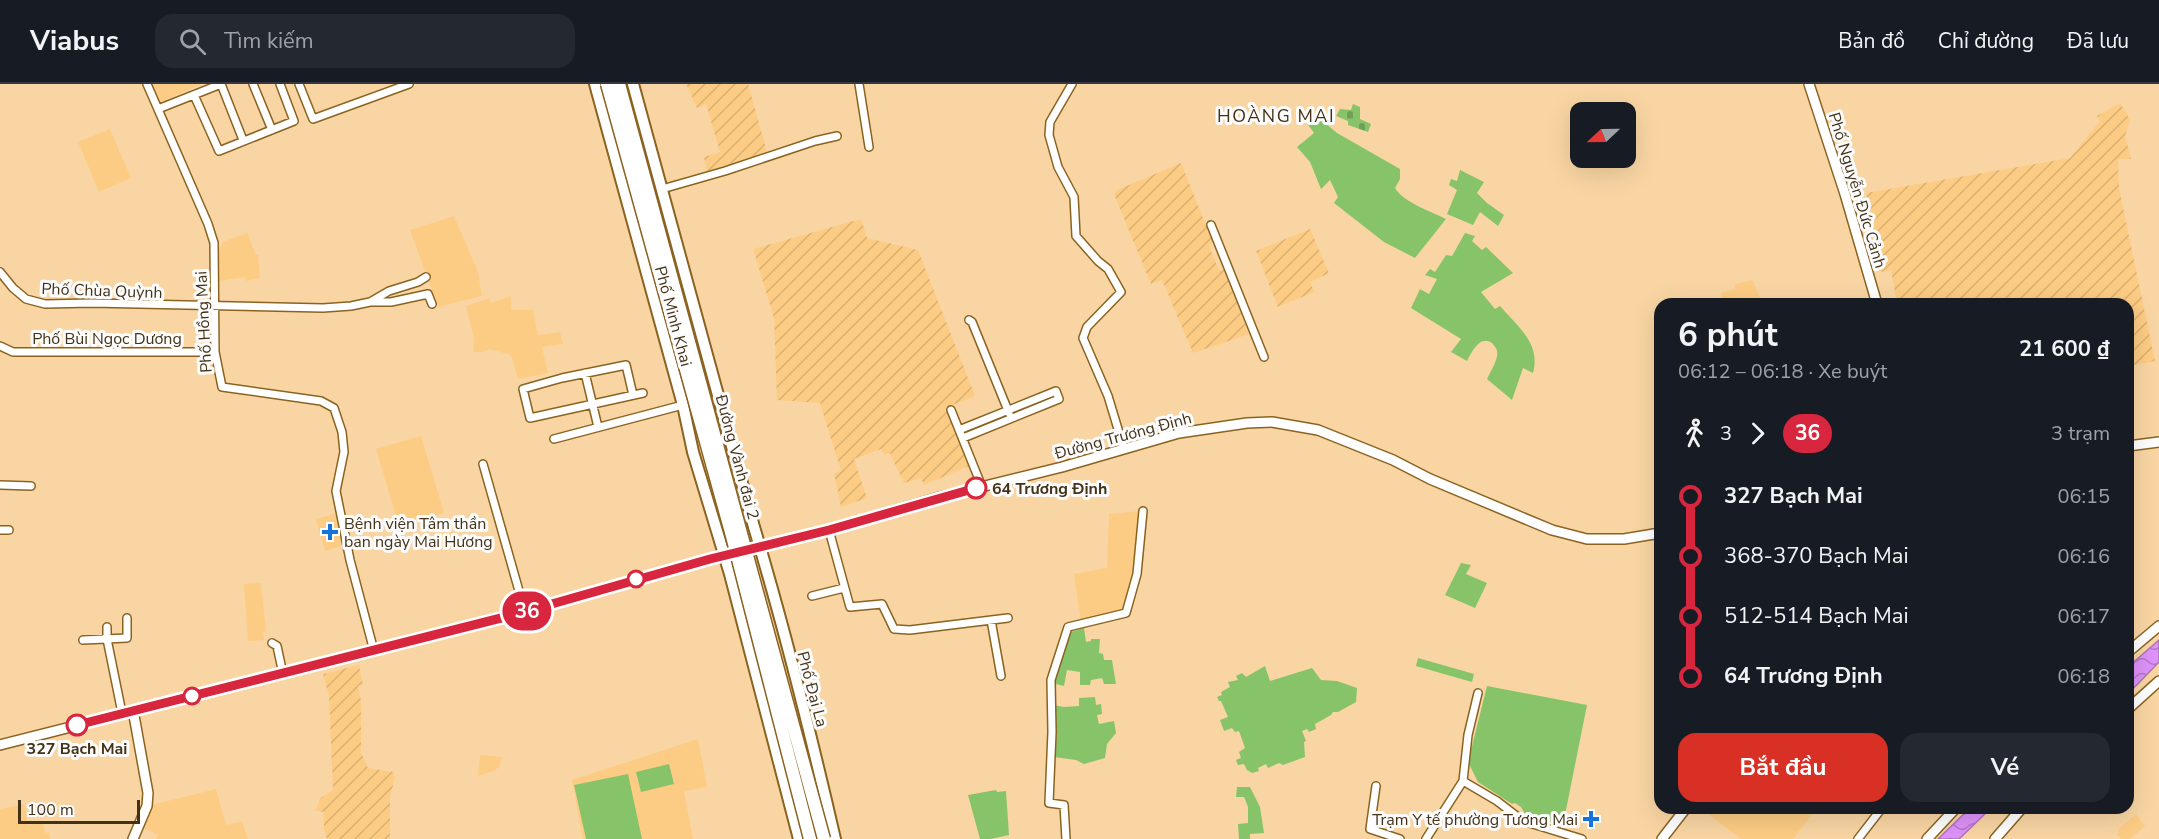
<!DOCTYPE html>
<html lang="vi">
<meta charset="utf-8">
<style>
:root{--surface:#171b24;--page:#242831;--text:#f1f3f6;--muted:#9ea1a6;--line:#363941;--accent:#d93025}
body{margin:0;font-family:"Nunito Sans",sans-serif;background:var(--page);color:var(--text);height:100vh;display:flex;flex-direction:column;font-size:22px;white-space:nowrap}
*{box-sizing:border-box;margin:0}
p{font-size:20px;color:var(--muted)}
.icon{flex:none;width:33px;height:33px;fill:none;stroke:currentColor;stroke-width:2;stroke-linecap:round;stroke-linejoin:round}
.map{position:relative;flex:1;overflow:hidden}
.panel{position:absolute;left:1654px;top:214px;width:480px;height:516px;display:flex;flex-direction:column;background:var(--surface);border-radius:18px;box-shadow:0 6px 24px #0002}
.panel>*{flex:none}
.badge{padding:0 12px;border-radius:20px;font-size:21px;line-height:39px}
.needle{width:39px;rotate:248deg}
.buttons{position:absolute;left:1570px;top:18px;display:grid;gap:12px}
.buttons a{display:grid;place-items:center;width:66px;height:66px;border-radius:12px;background:var(--surface);box-shadow:0 6px 24px #0002;font-size:30px}
.scale{position:absolute;left:18px;bottom:15px;width:122px;box-sizing:border-box;padding-left:6px;border:3px solid #443218;border-top:0;font-size:16px;line-height:21px;white-space:nowrap;color:#443218;-webkit-text-stroke:4px #fcfcfc;paint-order:stroke}
.map>.badge{position:absolute;translate:-50% -50%;box-shadow:0 0 0 3px #fff}
.legs{display:flex;align-items:center;gap:9px;height:66px;padding:0 24px;font-size:20px}
.legs p{margin-inline-start:auto}
.headline{display:flex;align-items:center;justify-content:space-between;height:102px;padding:0 24px}
h1{font-size:33px;font-weight:700;line-height:45px}
.action{display:flex;gap:12px;margin-top:auto;padding:12px 24px}
.action a{flex:1;height:69px;border-radius:18px;background:var(--accent);color:#fff;font-size:24px;font-weight:700;line-height:69px;text-align:center}
.action a+a{background:var(--page);color:var(--text)}
ul{padding:0 24px;list-style:none}
li{display:flex;align-items:center;gap:21px;height:60px;font-size:22px}
li i{display:grid;place-items:center;width:9px;height:100%;margin:0 8px;background:currentColor}
li i::after{content:'';width:15px;height:15px;margin:-8px;border:4px solid;border-radius:50%;background:var(--surface)}
li p{margin-inline-start:auto}
li:first-child i{background:linear-gradient(#0000 50%,currentColor 0)}
li:last-child i{background:linear-gradient(currentColor 50%,#0000 0)}
header{display:flex;align-items:center;gap:36px;box-sizing:border-box;height:84px;padding:0 30px;background:var(--surface);border-bottom:2px solid var(--line)}
header strong{font-size:28px}
nav{display:flex;gap:33px;margin-inline-start:auto;font-size:21px}
.search{width:420px;height:54px;background:var(--page);display:flex;align-items:center;gap:15px;box-sizing:border-box;padding:0 21px;border-radius:18px;color:var(--muted);font-size:22px}
.map>svg:first-child{display:block}
.built{fill:#fdcc84}
.industrial{fill:url(#industrial-furrows)}
.grass{fill:#87c469}
.cemetery{fill:url(#cemetery-stones)}
.water{fill:url(#water-waves);stroke:#af75b6;stroke-width:1.5}
.lines{fill:none;stroke-linecap:round;stroke-linejoin:round}
.street-casing{stroke:#8b6321;stroke-width:10}
.secondary-casing{stroke:#8b6321;stroke-width:12}
.primary-casing{stroke:#8b6321;stroke-width:14}
.street{stroke:#fff;stroke-width:7}
.secondary{stroke:#fff;stroke-width:9}
.primary{stroke:#fff;stroke-width:10}
.highway-bridge-casing{stroke:#8b6321;stroke-width:15;stroke-linecap:butt}
.highway-bridge{stroke:#fff;stroke-width:12}
.line-1-casing{stroke:#fff;stroke-width:14}
.line-1{stroke:#d7263d;stroke-width:9}
.stop-1-dot{fill:#fff;stroke:#d7263d;stroke-width:3}
.poi-dot{fill:#1872db;stroke:#fcfcfc;stroke-width:2}
.labels{text-anchor:middle;stroke-width:6;stroke-linejoin:round;paint-order:stroke}
.street-label{font-size:16px;fill:#443218;stroke:#fcfcfc}
.stop-label{font-size:16px;font-weight:bold;fill:#443218;stroke:#fcfcfc;text-anchor:start}
.poi-label{font-size:16px;fill:#443218;stroke:#fcfcfc;text-anchor:start}
.neighbourhood-label{font-size:18px;letter-spacing:1.5px;fill:#443218;stroke:#fcfcfc}
</style>
<header>
<strong>Viabus</strong>
<div class="search"><svg class="icon" aria-label="search" viewBox="0 0 24 24"><circle cx="10" cy="10" r="6"/><path d="M15 15l6 6"/></svg>Tìm kiếm</div>
<nav><a>Bản đồ</a><a>Chỉ đường</a><a>Đã lưu</a></nav>
</header>
<div class="map">
<svg width="2159" height="755" viewBox="0 0 2159 755">
<defs>
<pattern id="industrial-furrows" width="10" height="10" patternUnits="userSpaceOnUse" patternTransform="scale(1.5)"><rect width="10" height="10" fill="#fdcc84"/><path d="M-1 1l2-2M0 10L10 0M9 11l2-2" fill="none" stroke="#dab071"/></pattern>
<pattern id="cemetery-stones" width="16" height="16" patternUnits="userSpaceOnUse" patternTransform="scale(1.5)"><rect width="16" height="16" fill="#87c469"/><path d="M2 7V4a2 2 0 0 1 4 0v3zM10 15v-3a2 2 0 0 1 4 0v3z" fill="#70a055"/></pattern>
<pattern id="water-waves" width="16" height="10" patternUnits="userSpaceOnUse" patternTransform="scale(1.5)"><rect width="16" height="10" fill="#dd92f9"/><path d="M0 5q4-4 8 0t8 0" fill="none" stroke="#b578c9"/></pattern>
</defs>
<rect width="100%" height="100%" fill="#f9d5a3"/>
<path class="built" d="M153,0H202L160,18Z
M110,45L131,94L99,108L78,58Z
M454,132L478,188L482,212L438,223L410,146Z
M247,149L256,171H258L260,194L246,197L245,193L219,197V166L223,158Z
M1752,196L1763,220H1724L1721,209L1735,205V200Z
M511,212V226H533L538,251L560,248L563,260L542,263L548,289L518,295L511,271L490,265L482,268H473L474,255L466,222L490,214L491,219Z
M421,352L444,429L399,442L376,365Z
M1140,427L1135,490L1125,527L1081,538L1074,490L1107,484L1109,430Z
M337,429L344,461L325,467L316,435Z
M261,499L266,547L263,548L264,556L248,557L244,500Z
M698,655L707,703L684,707L693,755H583L572,696Z
M480,671L503,673L498,684L494,687L478,692Z
M216,705L226,741L242,737L248,755H156L158,751L141,743L151,721Z
M24,720L28,741L43,738L45,749L49,748L50,755H0V725Z
M1702,725H1816L1793,755H1741Z
M2136,730L2145,742L2130,755H2121L2117,750L2119,748L2118,746Z"/>
<path class="industrial" d="M686,0H748L767,68L707,87L704,73L720,68L706,20L697,24Z
M2120,19L2130,36L2125,52L2131,75H2118L2119,104L2155,277L2129,282L2128,220H1897L1891,186L1880,188L1866,109L2070,74L2100,37L2097,32Z
M1181,79L1213,159L1209,160L1210,165L1219,186H1224L1249,250L1193,269L1162,196L1151,200L1114,110L1117,106Z
M861,135L867,154L918,166L975,312L945,324L969,382L924,401L921,394L904,399L890,369L884,371L881,365L854,375L867,414L841,423L834,389L841,387L820,319L777,316L774,234L753,165Z
M1310,145L1329,189L1310,198L1314,208L1278,223L1256,167Z
M359,581L363,601L358,602L361,617V669L368,684L393,688L395,694L390,712V755H327L324,745V728L315,727L321,714L333,706L329,612L323,590Z"/>
<path class="grass" d="M1311,33H1318L1337,49L1400,85V95L1395,104C1404,119 1431,127 1446,135L1415,174L1384,158L1334,119L1338,113L1330,96L1321,105L1310,78L1297,63L1314,49L1306,38Z
M1460,86L1484,98L1477,109L1487,119L1504,131L1498,142L1480,128L1473,141L1447,130L1457,106L1449,101L1451,95L1457,97Z
M1465,149L1475,152L1472,157L1482,166L1486,163L1513,189L1481,208L1495,225L1500,222C1518,243 1541,259 1533,289L1523,284L1512,316L1487,295C1490,288 1499,275 1497,267C1497,265 1493,260 1492,259C1480,250 1471,269 1467,277L1451,268L1461,255L1411,224L1420,205L1429,210L1437,195L1425,191L1430,185L1435,188L1446,171L1452,172Z
M1461,479L1471,481L1466,490L1487,499L1475,524L1445,511Z
M1084,544L1086,558L1091,557V555H1100L1099,569L1103,570L1104,576H1112L1116,600H1104L1102,594L1091,596L1090,601H1080V588L1067,586L1064,602L1052,599L1067,549Z
M1418,574L1474,590L1472,598L1416,582Z
M1265,582L1270,597L1312,584L1321,596L1337,597L1357,604L1356,618L1338,628H1333L1331,631L1315,640L1316,645L1309,648L1307,645L1302,647L1306,657L1304,658L1305,673L1283,681L1279,679L1268,684L1266,680L1258,684L1259,687L1252,689L1247,686L1244,680L1238,681L1236,676L1241,674L1239,668L1245,664L1239,647L1235,648L1232,644L1224,647L1220,636L1228,633L1221,617H1219L1217,613L1222,611L1221,608L1230,603L1228,598L1238,596L1236,592L1242,589L1246,593Z
M1487,602L1587,621L1563,741L1525,730L1521,723L1515,719L1512,720L1478,698L1468,678Z
M1095,613L1096,621L1101,620L1102,630L1097,631L1099,640L1114,637L1116,649L1107,660L1105,674L1084,680L1076,676L1054,673L1053,621L1064,623L1079,622V614Z
M669,680L674,700L641,708L636,688Z
M628,690L642,755H586L574,701Z
M1237,703H1250L1260,723L1264,749L1250,750V755H1239L1238,740L1248,739V723L1244,713H1236Z
M996,706L997,708L1006,707L1009,751L991,755H980L968,711Z"/>
<path class="cemetery" d="M1353,20L1360,23V35L1371,40L1368,48L1348,41V37L1336,32L1340,25L1351,26Z"/>
<path class="water" d="M2159,556V578L2129,609V582Z
M1969,725H1990L1959,755H1938Z"/>
<g class="lines">
<g class="street-casing">
<path id="street" d="M147,0L208,140L214,159L215,268L222,303L321,317L334,324L342,348L344,368L336,407L350,476L374,567
M221,0L243,56
M253,0L272,46
M299,0L313,35L409,0
M859,0L869,63
M1072,0L1050,38L1049,51L1058,83L1074,113L1076,152L1098,177L1108,185L1121,208L1087,243L1083,254L1108,312L1124,365
M194,11L219,67L294,37L280,0
M158,25L221,0
M662,105L725,87L815,57L837,52
M1211,141L1264,273
M0,188L13,204L26,215L45,220L92,219L323,224L351,222L370,218L389,207L418,198L426,193
M370,218H391L428,210L432,220
M969,236L972,238L1009,329
M0,262L13,268H215
M585,289L598,343
M633,311L626,281L562,294L523,305L530,334L643,309
M951,326L982,403
M959,346L1056,307L1059,315L963,354
M554,355L683,321
M483,380L525,528
M0,401L31,402
M0,446H9
M829,446L850,523L882,520L894,545L910,546L1008,534
M812,512L844,504
M991,536L1001,592
M107,543V555L122,629
M83,556L127,554V534
M272,559L277,562L283,590
M1463,697L1497,717L1523,737L1582,755
M1376,702L1370,745L1400,755
M1066,755L1064,721L1049,719L1052,648L1051,596L1068,543L1126,529L1137,490L1143,427
M1426,755L1463,697L1468,651L1478,609
M1858,755L1882,724"/>
</g>
<g class="secondary-casing">
<path id="secondary" d="M1809,0L1845,110L1877,220
M2128,362L2159,358
M2128,568L2159,542
M2128,625L2159,597
M133,626L148,709L147,722L133,755
M0,661L525,528L710,475L829,446L940,413L1062,383L1179,349L1247,339L1272,338L1318,346L1393,376L1430,395L1552,446L1587,455H1624L1660,449
M1662,755L1686,724
M1927,755L1956,724
M1995,755L2022,724"/>
</g>
<g class="primary-casing">
<path id="primary" d="M595,0L683,321L693,368L730,490L799,755
M633,0L754,443C785,546 811,651 835,755"/>
</g>
<use href="#street" class="street"/>
<use href="#secondary" class="secondary"/>
<use href="#primary" class="primary"/>
<g class="highway-bridge-casing">
<path id="highway-bridge" d="M607,0L732,452L810,755
M619,0L824,755"/>
</g>
<use href="#highway-bridge" class="highway-bridge"/>
</g>
<g class="lines">
<g class="line-1-casing">
<path id="line-1" d="M77,641L513,531L710,475L829,446L976,404"/>
</g>
<use href="#line-1" class="line-1"/>
</g>
<g class="stop-1-dot">
<circle cx="976" cy="404" r="10"/>
<circle cx="636" cy="495" r="8"/>
<circle cx="192" cy="612" r="8"/>
<circle cx="77" cy="641" r="10"/>
</g>
<g class="poi-dot">
<path d="M327 439h6v6h6v6h-6v6h-6v-6h-6v-6h6z"/>
<path d="M1588 726h6v6h6v6h-6v6h-6v-6h-6v-6h6z"/>
</g>
<g class="labels">
<g class="street-label">
<text transform="translate(1858 106) rotate(73)" y="6">Phố Nguyễn Đức Cảnh</text>
<text transform="translate(102 206) rotate(2)" y="6">Phố Chùa Quỳnh</text>
<text transform="translate(674 232) rotate(75)" y="6">Phố Minh Khai</text>
<text transform="translate(203 238) rotate(-93)" y="6">Phố Hồng Mai</text>
<text x="107" y="260">Phố Bùi Ngọc Dương</text>
<text transform="translate(1123 351) rotate(-15)" y="6">Đường Trương Định</text>
<text transform="translate(738 373) rotate(75)" y="6">Đường Vành đai 2</text>
<text transform="translate(813 605) rotate(75)" y="6">Phố Đại La</text>
</g>
<g class="stop-label">
<text x="992" y="410">64 Trương Định</text>
<text x="77" y="670" text-anchor="middle">327 Bạch Mai</text>
</g>
<g class="poi-label">
<text x="344" y="445">Bệnh viện Tâm thần<tspan x="344" dy="18">ban ngày Mai Hương</tspan></text>
<text x="1578" y="741" text-anchor="end">Trạm Y tế phường Tương Mai</text>
</g>
<g class="neighbourhood-label">
<text x="1276" y="38">HOÀNG MAI</text>
</g>
</g>
</svg>
<div class="buttons">
<a><svg class="needle" viewBox="-14 -14 28 28"><path d="M0-13l5 13h-10z" fill="#e53935"/><path d="M0 13l5-13h-10z" fill="#9ea1a6"/></svg></a>
</div>
<div class="scale">100 m</div>
<b class="badge" style="left:527px;top:527px;background:#d7263d;color:#fff">36</b>
<section class="panel">
<div class="headline"><div><h1>6 phút</h1><p>06:12 – 06:18 · Xe buýt</p></div><b>21 600 ₫</b></div>
<div class="legs"><svg class="icon" aria-label="walk" viewBox="0 0 24 24"><circle cx="13" cy="4" r="2"/><path d="M13 8l-2 6 4 7M11 14l-3 7M7 12l3-4h3l4 4"/></svg>3<svg class="icon" aria-label="forward" viewBox="0 0 24 24"><path d="M9 5l7 7-7 7"/></svg><b class="badge" style="background:#d7263d;color:#fff">36</b><p>3 trạm</p></div>
<ul>
<li><i style="color:#d7263d"></i><b>327 Bạch Mai</b><p>06:15</p></li>
<li><i style="color:#d7263d"></i><span>368-370 Bạch Mai</span><p>06:16</p></li>
<li><i style="color:#d7263d"></i><span>512-514 Bạch Mai</span><p>06:17</p></li>
<li><i style="color:#d7263d"></i><b>64 Trương Định</b><p>06:18</p></li>
</ul>
<div class="action"><a>Bắt đầu</a><a>Vé</a></div>
</section>
</div>
